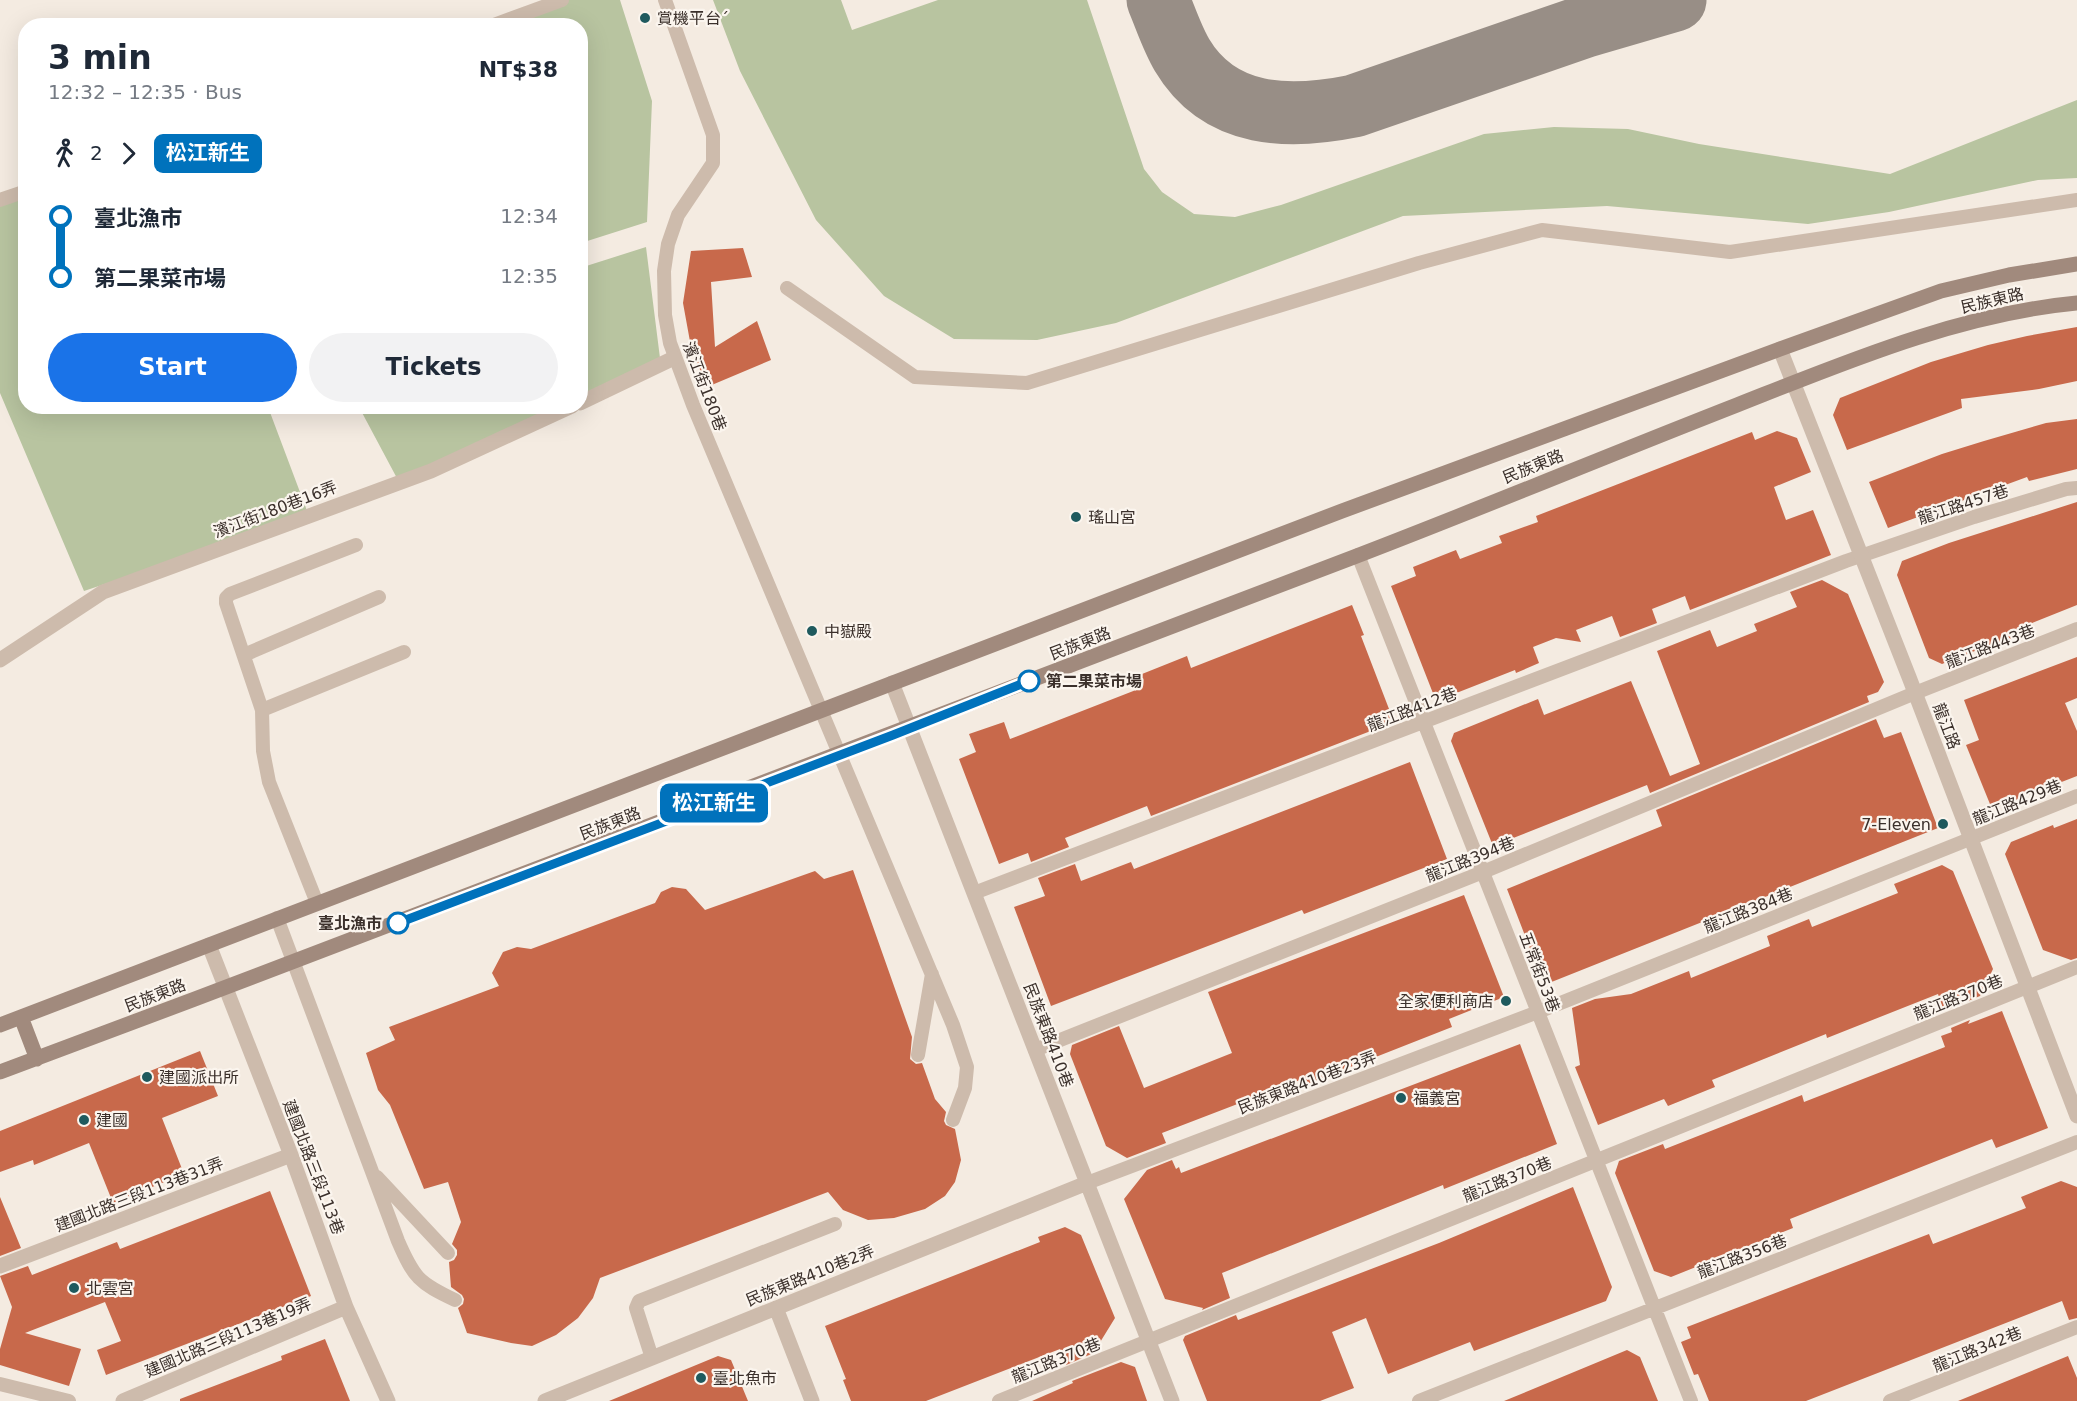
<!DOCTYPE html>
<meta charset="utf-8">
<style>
:root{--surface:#fff;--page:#f2f2f3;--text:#1f2937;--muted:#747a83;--accent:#1a73e8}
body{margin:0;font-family:"DejaVu Sans","Noto Sans TC",sans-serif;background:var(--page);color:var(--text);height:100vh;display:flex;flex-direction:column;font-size:22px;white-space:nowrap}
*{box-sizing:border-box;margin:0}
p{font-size:20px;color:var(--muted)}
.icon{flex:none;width:33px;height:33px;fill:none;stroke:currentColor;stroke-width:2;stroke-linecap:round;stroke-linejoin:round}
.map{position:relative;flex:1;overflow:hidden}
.details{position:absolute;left:18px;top:18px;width:570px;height:396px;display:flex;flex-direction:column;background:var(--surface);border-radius:24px;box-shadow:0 6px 24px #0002}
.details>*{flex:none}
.badge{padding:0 12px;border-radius:9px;font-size:21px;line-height:39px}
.map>.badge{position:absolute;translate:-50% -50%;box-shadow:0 0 0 3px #fff}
.legs{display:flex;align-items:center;gap:9px;height:66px;padding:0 30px;font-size:20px}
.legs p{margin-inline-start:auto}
.summary{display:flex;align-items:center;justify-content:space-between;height:102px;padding:0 30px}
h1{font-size:33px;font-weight:600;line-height:45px}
.cta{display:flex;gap:12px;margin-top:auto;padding:12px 30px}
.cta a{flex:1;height:69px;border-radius:36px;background:var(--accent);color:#fff;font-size:24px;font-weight:600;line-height:69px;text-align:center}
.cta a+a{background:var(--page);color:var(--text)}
ul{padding:0 30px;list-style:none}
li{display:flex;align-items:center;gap:21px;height:60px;font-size:22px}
li i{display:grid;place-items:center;width:9px;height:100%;margin:0 8px;background:currentColor}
li i::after{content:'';width:15px;height:15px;margin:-8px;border:4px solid;border-radius:50%;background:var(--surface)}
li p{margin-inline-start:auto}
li:first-child i{background:linear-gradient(#0000 50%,currentColor 0)}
li:last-child i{background:linear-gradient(currentColor 50%,#0000 0)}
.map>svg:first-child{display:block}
.green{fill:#b8c4a0}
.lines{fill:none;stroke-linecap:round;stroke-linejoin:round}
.taxiway{stroke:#988e86;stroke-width:63}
.building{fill:#c8694b}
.lane{stroke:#cdbbac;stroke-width:14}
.street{stroke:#cdbbac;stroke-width:15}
.secondary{stroke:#a18a7d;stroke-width:15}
.line-1-casing{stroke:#fff;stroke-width:14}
.line-1{stroke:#0072bc;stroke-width:9}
.poi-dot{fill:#1f5a5e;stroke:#fbf5ee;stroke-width:2}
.stop-1-dot{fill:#fff;stroke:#0072bc;stroke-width:3}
.labels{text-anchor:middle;stroke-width:4.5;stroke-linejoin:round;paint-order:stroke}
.poi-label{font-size:16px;fill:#3b302b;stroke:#fbf5ee;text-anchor:start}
.street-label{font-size:16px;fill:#3b302b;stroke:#fbf5ee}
.stop-label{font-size:16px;font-weight:bold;fill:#3b302b;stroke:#fbf5ee;text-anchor:start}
</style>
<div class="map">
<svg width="2077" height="1401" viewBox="0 0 2077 1401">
<rect width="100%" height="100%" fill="#f4ebe1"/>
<path class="green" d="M562,0H620L652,101L647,222L581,243L580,26H491Z
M713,0H841L852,30L938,0H1087L1144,169L1162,192L1194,214L1235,217L1281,205L1484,134L1554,127L1628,129L1699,144L1890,174L2077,100V178L2038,180L1889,212L1808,224L1607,206L1403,216L1116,323L1037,340L954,339L884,296L816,220L740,71Z
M25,191L26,406L268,407L309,516L84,591L0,393V200Z
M646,247L661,366L580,402V268Z
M359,407H570L399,482Z"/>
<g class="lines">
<path class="taxiway" d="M1158,0C1166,19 1172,38 1182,55C1220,119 1290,119 1354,106L1586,26L1675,0"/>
</g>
<path class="building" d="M743,248L752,277L711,282L715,347L757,321L771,360L707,387L691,347L683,303L691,251Z
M2077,327V381L2039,389L1961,399L1962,408L1847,450L1833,415L1840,398L1931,362L1988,345L2027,336Z
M2077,419V469L2029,481L2027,477L1888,528L1869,482L1942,454L1984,441L2046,423Z
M1777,431L1797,438L1811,472L1774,487L1786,520L1813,510L1831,555L1690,610L1685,596L1652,609L1657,623L1620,637L1612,616L1576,630L1581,642L1556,638L1533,647L1539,663L1516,673L1515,670L1436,701L1391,586L1416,576L1413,567L1456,550L1460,559L1502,543L1499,536L1538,522L1536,516L1752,432L1755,440Z
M2077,502V605L2017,629L2020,636L1996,646L1995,643L1942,664L1929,658L1897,575L1902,561L1949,543Z
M1822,580L1848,594L1884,682L1878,692L1867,696L1869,702L1650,793L1647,785L1493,846L1451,741L1454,733L1538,699L1544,715L1631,681L1670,776L1700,764L1657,651L1710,630L1717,647L1757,631L1754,624L1797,607L1790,592Z
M1352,605L1364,635L1361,636L1394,722L1151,816L1147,806L1065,838L1069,847L1031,862L1028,853L999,864L959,759L976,752L969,734L1004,722L1010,739L1141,688L1137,676L1187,656L1191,668Z
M2077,657V698L2065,703L2077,731V776L1992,809L1966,745L1979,740L1964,700Z
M1876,719L1884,738L1901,732L1938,828L1544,985L1507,889L1662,826L1656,810Z
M1410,762L1447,859L1304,914L1302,910L1051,1006L1014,907L1045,896L1038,878L1075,864L1081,881L1131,862L1134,869Z
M2077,819V958L2071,960L2043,950L2005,854L2011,842L2053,825L2054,828Z
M1942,865L1953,871L1993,969L1980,996L1944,1011L1938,994L1827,1038L1826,1034L1712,1080L1715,1087L1668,1106L1664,1099L1598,1125L1575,1067L1580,1065L1572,1008L1595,999L1631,994L1689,971L1691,978L1770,946L1767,936L1809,919L1812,927L1898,893L1894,884Z
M853,870L912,1037L910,1059L916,1064L922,1063L935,1099L946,1112L944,1121L946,1125L955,1129L961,1160L955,1182L945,1196L925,1209L894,1218L868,1220L843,1210L828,1192L600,1278L593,1298L578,1318L556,1335L532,1346L511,1343L467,1333L458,1308L463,1304L464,1299L462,1295L451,1287L449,1262L454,1260L457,1255V1250L452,1244L461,1222L448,1182L424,1189L390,1105L378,1090L366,1053L395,1040L389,1027L499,986L492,973L503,952L517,947L531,949L655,903L661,892L672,887L686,889L705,910L815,871L824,879Z
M1464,895L1504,997L1449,1019L1452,1027L1302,1086L1300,1080L1162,1133L1166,1143L1127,1158L1106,1146L1070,1054L1072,1045L1119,1026L1144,1088L1232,1053L1208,992Z
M2002,1011L2048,1128L1996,1148L1992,1139L1790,1219L1793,1228L1671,1277L1654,1271L1615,1173L1619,1161L1663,1144L1665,1149L1802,1095L1804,1102L1927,1054L1945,1047L1941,1036L1952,1032L1951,1028L1970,1020L1968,1024Z
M1520,1044L1557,1144L1444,1189L1443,1185L1222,1273L1230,1298L1202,1310L1203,1308L1165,1299L1124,1199L1147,1170L1172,1160L1176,1169L1179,1167L1181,1173Z
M200,1051L218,1096L162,1118L184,1174L113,1203L89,1143L34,1165L33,1160L0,1172V1131Z
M2061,1181L2077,1187V1318L2069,1320L2062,1301L1806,1401H1709L1698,1374L1694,1375L1681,1342L1691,1338L1687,1327L1929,1234L1933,1244L1977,1227L2026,1208L2021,1197Z
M1573,1187L1612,1287L1606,1301L1474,1351L1470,1342L1388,1374L1366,1318L1332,1332L1354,1388L1320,1401H1207L1183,1340L1185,1336L1236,1315L1238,1320L1439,1243Z
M270,1191L311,1296L106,1375L97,1350L121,1341L105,1302L25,1333L81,1349L69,1386L0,1365V1349L12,1307L0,1276L28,1266L32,1275L117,1242L120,1249Z
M0,1197L21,1248L0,1256Z
M1065,1227L1081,1235L1115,1318L1094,1352H1096L1066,1365L1060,1349L926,1401H851L843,1380L846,1379L825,1326L1040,1242L1038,1237Z
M325,1339L350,1401H180V1399L282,1360L281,1356Z
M1627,1350L1640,1357L1658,1401H1504Z
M718,1356L731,1360L748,1401H609Z
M2068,1356L2077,1378V1401H1958Z
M1121,1362L1135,1367L1147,1401H1032L1073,1383L1072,1381Z"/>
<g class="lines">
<path class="lane" d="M665,0L713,135V163L678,215L668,244L664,271L665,315L670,343L693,405L953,1025L967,1067L965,1088L953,1120
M491,26L562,0
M0,200L26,191
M787,288L915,377L1027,383L1419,263L1542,230L1730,252L2077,200
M1358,555L1691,1401
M244,655L379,597
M262,710L404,652
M974,893L1846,561L1974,517L2066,489L2077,488
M317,903L269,782L263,751L262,710L226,603V598L230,594L356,545
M277,918L398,1241C414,1278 419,1283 455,1300
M1035,1050L1483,872L1915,693L2077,629
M918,1055L932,974
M377,1177L448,1253
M1087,1183L1538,1012L2077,796
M652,1358L636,1308L639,1301L835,1224
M0,1384L69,1401
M999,1401L2077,967
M1419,1401L2077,1142
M1890,1401L2077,1327"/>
<path class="street" d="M1780,349L1909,677L2077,1116
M580,403L674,358
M0,660L103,592L431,471L572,406
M892,683L1172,1401
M209,945L291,1155L346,1307L388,1401
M0,1266L291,1155
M776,1308L812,1401
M123,1401L346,1307
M545,1401L1087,1183"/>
<path class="secondary" d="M21,1017L37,1059
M0,1025L1342,511L1780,349L1941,291L2009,275L2077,264
M0,1072C452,903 903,732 1354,557C1482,508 1609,455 1737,405C1846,362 1959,314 2077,303"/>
</g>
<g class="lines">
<g class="line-1-casing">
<path id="line-1" d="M398,923L893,735L1029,681"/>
</g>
<use href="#line-1" class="line-1"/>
</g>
<g class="poi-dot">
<circle cx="645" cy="18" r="6"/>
<circle cx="1076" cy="517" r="6"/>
<circle cx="812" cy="631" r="6"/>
<circle cx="1943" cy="824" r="6"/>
<circle cx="1506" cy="1001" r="6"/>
<circle cx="147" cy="1077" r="6"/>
<circle cx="1401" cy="1098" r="6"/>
<circle cx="84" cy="1120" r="6"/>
<circle cx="74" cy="1288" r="6"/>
<circle cx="701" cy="1378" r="6"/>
</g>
<g class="stop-1-dot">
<circle cx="1029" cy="681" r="10"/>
<circle cx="398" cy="923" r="10"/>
</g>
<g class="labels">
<g class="poi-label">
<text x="657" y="24">賞機平台ˊ</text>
<text x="1088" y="523">瑤山宮</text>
<text x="824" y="637">中嶽殿</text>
<text x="1931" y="830" text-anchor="end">7-Eleven</text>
<text x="1494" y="1007" text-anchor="end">全家便利商店</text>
<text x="159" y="1083">建國派出所</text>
<text x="1413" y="1104">福義宮</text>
<text x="96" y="1126">建國</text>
<text x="86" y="1294">北雲宮</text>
<text x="713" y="1384">臺北魚市</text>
</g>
<g class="street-label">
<text transform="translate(1992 300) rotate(-13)" y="6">民族東路</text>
<text transform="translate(705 386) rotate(69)" y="6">濱江街180巷</text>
<text transform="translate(1533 466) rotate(-22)" y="6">民族東路</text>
<text transform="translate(1963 504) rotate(-18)" y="6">龍江路457巷</text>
<text transform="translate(275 509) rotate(-21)" y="6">濱江街180巷16弄</text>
<text transform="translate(1080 643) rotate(-21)" y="6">民族東路</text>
<text transform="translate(1990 646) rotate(-21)" y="6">龍江路443巷</text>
<text transform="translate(1412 709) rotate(-21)" y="6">龍江路412巷</text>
<text transform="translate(1947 726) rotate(69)" y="6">龍江路</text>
<text transform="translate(2017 802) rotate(-22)" y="6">龍江路429巷</text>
<text transform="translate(610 823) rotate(-21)" y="6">民族東路</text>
<text transform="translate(1470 859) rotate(-22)" y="6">龍江路394巷</text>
<text transform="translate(1748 910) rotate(-22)" y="6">龍江路384巷</text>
<text transform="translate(1540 972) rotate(69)" y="6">五常街53巷</text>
<text transform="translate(155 995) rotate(-21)" y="6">民族東路</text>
<text transform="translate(1958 997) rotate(-22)" y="6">龍江路370巷</text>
<text transform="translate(1049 1035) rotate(69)" y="6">民族東路410巷</text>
<text transform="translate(1307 1082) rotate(-21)" y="6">民族東路410巷23弄</text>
<text transform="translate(314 1167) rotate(69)" y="6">建國北路三段113巷</text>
<text transform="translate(1507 1179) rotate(-22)" y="6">龍江路370巷</text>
<text transform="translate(139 1194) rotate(-21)" y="6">建國北路三段113巷31弄</text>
<text transform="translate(1742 1256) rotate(-21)" y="6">龍江路356巷</text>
<text transform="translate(810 1275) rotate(-22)" y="6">民族東路410巷2弄</text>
<text transform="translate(228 1337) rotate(-23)" y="6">建國北路三段113巷19弄</text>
<text transform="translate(1977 1349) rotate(-22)" y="6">龍江路342巷</text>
<text transform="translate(1056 1360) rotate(-22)" y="6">龍江路370巷</text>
</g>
<g class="stop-label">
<text x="1046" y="687">第二果菜市場</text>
<text x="382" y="929" text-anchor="end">臺北漁市</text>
</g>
</g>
</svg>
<b class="badge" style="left:714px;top:803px;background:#0072bc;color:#fff">松江新生</b>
<section class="details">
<div class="summary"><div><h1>3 min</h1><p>12:32 – 12:35 · Bus</p></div><b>NT$38</b></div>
<div class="legs"><svg class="icon" aria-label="walk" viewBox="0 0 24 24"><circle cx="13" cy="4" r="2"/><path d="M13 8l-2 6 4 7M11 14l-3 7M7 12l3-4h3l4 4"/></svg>2<svg class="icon" aria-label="forward" viewBox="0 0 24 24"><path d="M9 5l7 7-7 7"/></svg><b class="badge" style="background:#0072bc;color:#fff">松江新生</b></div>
<ul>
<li><i style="color:#0072bc"></i><b>臺北漁市</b><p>12:34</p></li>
<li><i style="color:#0072bc"></i><b>第二果菜市場</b><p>12:35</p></li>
</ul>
<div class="cta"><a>Start</a><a>Tickets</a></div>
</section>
</div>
